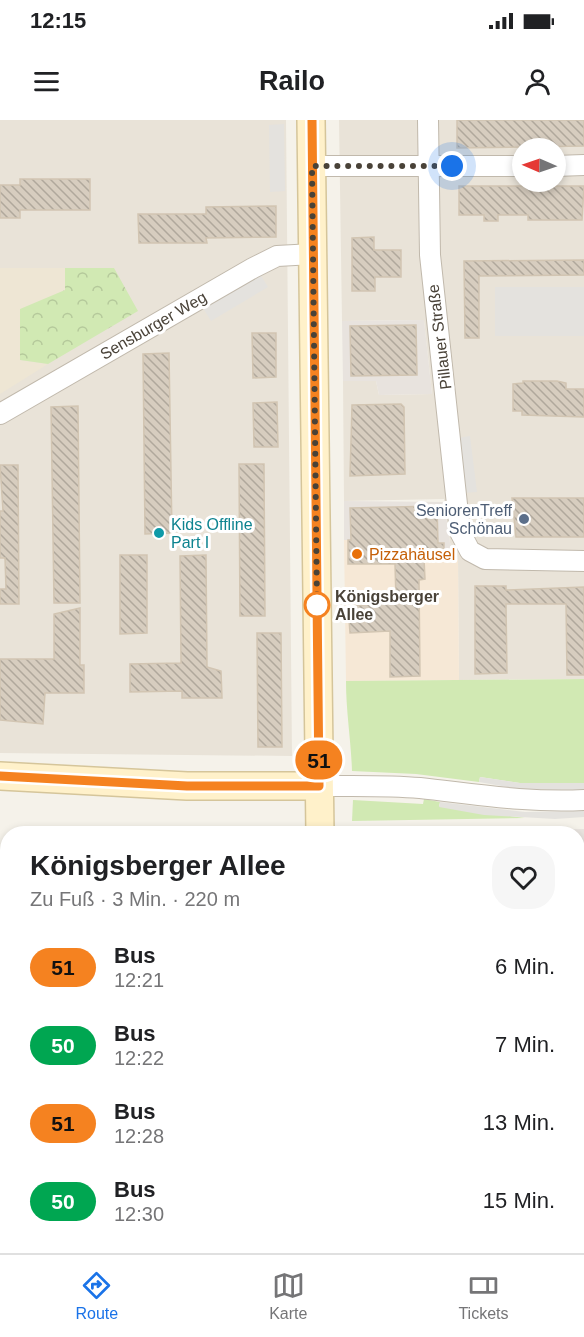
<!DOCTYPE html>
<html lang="de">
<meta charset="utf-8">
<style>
:root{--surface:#fff;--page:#f6f6f6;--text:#202124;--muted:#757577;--line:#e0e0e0;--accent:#1a73e8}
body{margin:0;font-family:Helvetica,sans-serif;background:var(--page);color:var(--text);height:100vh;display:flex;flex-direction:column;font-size:22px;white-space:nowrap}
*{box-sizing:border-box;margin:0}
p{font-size:20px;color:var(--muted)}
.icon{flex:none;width:33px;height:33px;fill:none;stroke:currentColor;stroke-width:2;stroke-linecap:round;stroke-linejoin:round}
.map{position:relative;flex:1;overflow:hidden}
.side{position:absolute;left:0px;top:706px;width:585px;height:428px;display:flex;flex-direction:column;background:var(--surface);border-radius:24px 24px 0 0;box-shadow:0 3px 9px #0003}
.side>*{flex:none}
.badge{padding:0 12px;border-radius:20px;font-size:21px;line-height:39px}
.needle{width:39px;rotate:272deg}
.controls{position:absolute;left:512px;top:18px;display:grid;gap:12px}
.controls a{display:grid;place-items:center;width:54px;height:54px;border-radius:50%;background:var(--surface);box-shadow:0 3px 9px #0003;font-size:30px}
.you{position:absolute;width:30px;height:30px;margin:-15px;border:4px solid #fff;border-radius:50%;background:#1a73e8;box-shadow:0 0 0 9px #1a73e833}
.map>.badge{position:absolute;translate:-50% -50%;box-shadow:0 0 0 3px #fff}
.round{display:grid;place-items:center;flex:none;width:63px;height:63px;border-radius:24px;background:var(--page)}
.headline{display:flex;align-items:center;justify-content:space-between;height:102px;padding:0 30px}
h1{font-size:28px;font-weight:700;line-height:45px}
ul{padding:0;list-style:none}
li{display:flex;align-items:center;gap:18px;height:78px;padding:0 30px}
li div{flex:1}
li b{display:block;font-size:22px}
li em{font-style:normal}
li .badge{min-width:66px;font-weight:700;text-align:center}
.status{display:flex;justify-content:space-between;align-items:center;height:42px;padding:0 30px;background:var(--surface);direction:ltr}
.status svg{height:16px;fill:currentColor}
header{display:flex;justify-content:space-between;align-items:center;height:78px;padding:0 30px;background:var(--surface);font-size:27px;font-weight:700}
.tab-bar{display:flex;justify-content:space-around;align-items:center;height:84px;border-top:2px solid var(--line);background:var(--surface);font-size:16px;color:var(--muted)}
.tab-bar a{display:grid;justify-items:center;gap:3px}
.tab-bar .active{color:var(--accent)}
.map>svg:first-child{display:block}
.residential{fill:#e9e3d8;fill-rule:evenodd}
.commercial{fill:#f6e8d6}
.industrial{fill:#e8e3de}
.education{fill:#eee6d4}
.grass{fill:#d1e9b3}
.park{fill:url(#park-crowns)}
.parking{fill:#e4e2de}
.building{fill:url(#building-back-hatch);stroke:#d2c5b2;stroke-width:1.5}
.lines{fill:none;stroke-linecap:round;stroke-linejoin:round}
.street-casing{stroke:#c1b9ac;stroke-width:22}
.secondary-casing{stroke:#d5c59a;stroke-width:30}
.street{stroke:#fff;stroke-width:20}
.secondary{stroke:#fff1ca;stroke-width:27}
.line-casing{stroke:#fff;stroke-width:14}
.line{stroke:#f58220;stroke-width:9}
.walk{stroke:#494238;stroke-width:6;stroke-dasharray:0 10.8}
.service-dot{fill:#5c6f8a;stroke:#fff;stroke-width:2}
.culture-dot{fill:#0f9aa8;stroke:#fff;stroke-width:2}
.food-dot{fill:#e8710a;stroke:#fff;stroke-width:2}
.stop-dot{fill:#fff;stroke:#f58220;stroke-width:3}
.labels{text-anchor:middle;stroke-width:6;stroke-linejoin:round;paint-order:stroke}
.street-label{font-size:16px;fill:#494238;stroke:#fff}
.service-label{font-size:16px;fill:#4e5e75;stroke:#fff;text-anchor:end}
.culture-label{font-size:16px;fill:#0d838f;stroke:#fff;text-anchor:start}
.food-label{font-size:16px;fill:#c56008;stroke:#fff;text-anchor:start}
.stop-label{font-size:16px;font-weight:bold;fill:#494238;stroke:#fff;text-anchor:start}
</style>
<div class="status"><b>12:15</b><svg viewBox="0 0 49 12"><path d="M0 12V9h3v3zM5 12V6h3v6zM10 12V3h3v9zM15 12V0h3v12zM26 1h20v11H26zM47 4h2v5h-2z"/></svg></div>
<header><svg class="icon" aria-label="menu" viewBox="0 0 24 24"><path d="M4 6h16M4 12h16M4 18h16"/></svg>Railo<svg class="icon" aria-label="person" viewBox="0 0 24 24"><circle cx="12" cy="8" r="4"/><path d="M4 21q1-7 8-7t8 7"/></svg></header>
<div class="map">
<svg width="584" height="1133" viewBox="0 0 584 1133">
<defs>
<pattern id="park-crowns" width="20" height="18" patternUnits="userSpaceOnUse" patternTransform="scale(1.5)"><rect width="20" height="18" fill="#d1e9b3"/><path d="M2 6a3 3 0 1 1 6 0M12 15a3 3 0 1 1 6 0" fill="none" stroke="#b5c99b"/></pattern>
<pattern id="building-back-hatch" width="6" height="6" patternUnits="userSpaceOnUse" patternTransform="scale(1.5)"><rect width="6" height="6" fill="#d7cdbf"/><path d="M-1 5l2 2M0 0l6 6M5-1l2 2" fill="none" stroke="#b0a89c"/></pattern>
</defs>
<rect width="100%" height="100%" fill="#f5f2ea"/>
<path class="residential" d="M0,0H286L292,636L0,633Z
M339,0H584V559L459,560L458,439L450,423L444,379L344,381L343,261H376L379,275L432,274L424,200L342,201ZM522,28H555V62H522Z"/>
<path class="commercial" d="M344,420H370L444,438L458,439L459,560L346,561Z"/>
<path class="industrial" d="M424,200L432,274L379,275L376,261H343L342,201Z
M344,381L444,382L450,423L458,439H370V420H344Z
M584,709V1133H366V1126H578V714H364Z"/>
<path class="education" d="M0,148H65V170L20,240L48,244L0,274Z"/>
<path class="grass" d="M584,559V663H520L480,657L479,662L416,654L352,651C351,620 346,592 346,561Z
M424,679L440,682L439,686L525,698L352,701L353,680L423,684Z"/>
<path class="park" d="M65,148H114L138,191L48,244L20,240V189L65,170Z"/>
<path class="parking" d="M284,4L285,71L270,72L269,5Z
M260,154L268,167L211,201L203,188Z
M495,167H584V216H495Z
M470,316L477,372L464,373L458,318Z
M480,657L520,663H584V671L519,669L479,662Z
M440,682L525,692L584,691V697L555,699L484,695L439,687Z"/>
<path class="building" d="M457,0H584V26L457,28Z
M20,59H90V90H20V98H0V65H20Z
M459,66H584L582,100H528V95H498V101H484V95H459Z
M276,86V117L206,118L207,123H139L138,94H206V87Z
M374,117V130H401V157H375V171H352V118Z
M584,140V155L479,156V218H465L464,141Z
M416,205L417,255L351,256L350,206Z
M252,213H276V257L253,258Z
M169,233L172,413L145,414L143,234Z
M523,261H557L566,263V269H584V297L522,295V291H513V264L523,263Z
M277,282L278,327H254L253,283Z
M401,284L404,287L405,354L350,356L352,285Z
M78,286L80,483H54L51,287Z
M239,344H264L265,496H240Z
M0,345H18L19,484H0V469H6L5,438H0V391H3Z
M512,378H584V417H516Z
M437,386L438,423H444V438L424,439L425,459L419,460L420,556L390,557V511L350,513L348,486L390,483V480H396L395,444H348V420H351L350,388Z
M120,435H147V513L120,514Z
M206,435L207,547L221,551L222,578H182V571L130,572V544L181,543L180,436Z
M475,466H506V470L584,467V555H567L566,484H506L507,553L475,554Z
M80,488V545H84V573H45L43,604L0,600V539H54V494Z
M257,513H281L282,627H258Z"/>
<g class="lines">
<g class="street-casing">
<path id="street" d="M428,0L430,135L460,412L470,431L485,439L584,441
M312,46H522
M555,46L584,45
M0,294L253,148L277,136L313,134
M319,666C353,666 387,665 420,668C475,674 528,683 584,680"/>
</g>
<g class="secondary-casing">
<path id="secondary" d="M311,0L320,714
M0,656L187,666H319
M328,1126V1133"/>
</g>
<use href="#street" class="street"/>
<use href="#secondary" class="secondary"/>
</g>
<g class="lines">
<g class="line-casing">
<path id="line" d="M0,656L187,666H319L312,0"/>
</g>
<use href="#line" class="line"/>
<path class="walk" d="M317,485L312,46H452"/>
</g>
<circle class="service-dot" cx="524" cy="399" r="6"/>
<circle class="culture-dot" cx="159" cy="413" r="6"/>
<circle class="food-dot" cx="357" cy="434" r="6"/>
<circle class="stop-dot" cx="317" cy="485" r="12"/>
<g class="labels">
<g class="street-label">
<text transform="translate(153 205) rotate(-30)" y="6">Sensburger Weg</text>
<text transform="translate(439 217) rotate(-97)" y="6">Pillauer Straße</text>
</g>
<g class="service-label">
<text x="512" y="396">SeniorenTreff<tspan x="512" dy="18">Schönau</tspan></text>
</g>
<g class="culture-label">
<text x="171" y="410">Kids Offline<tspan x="171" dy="18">Part I</tspan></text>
</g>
<g class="food-label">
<text x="369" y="440">Pizzahäusel</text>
</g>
<g class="stop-label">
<text x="335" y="482">Königsberger<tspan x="335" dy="18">Allee</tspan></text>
</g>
</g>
</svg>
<div class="controls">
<a><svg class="needle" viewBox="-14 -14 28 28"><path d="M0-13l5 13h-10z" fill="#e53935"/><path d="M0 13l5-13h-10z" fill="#757577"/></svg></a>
</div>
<div class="you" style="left:452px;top:46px"></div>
<b class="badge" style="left:319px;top:640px;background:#f58220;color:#111">51</b>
<section class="side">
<div class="headline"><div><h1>Königsberger Allee</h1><p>Zu Fuß · 3 Min. · 220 m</p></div><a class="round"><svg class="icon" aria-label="heart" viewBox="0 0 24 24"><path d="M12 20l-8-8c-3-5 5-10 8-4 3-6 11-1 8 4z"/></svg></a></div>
<ul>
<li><span class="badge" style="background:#f58220;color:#111">51</span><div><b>Bus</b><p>12:21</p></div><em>6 Min.</em></li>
<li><span class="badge" style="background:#00a651;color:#fff">50</span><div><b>Bus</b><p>12:22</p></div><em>7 Min.</em></li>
<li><span class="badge" style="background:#f58220;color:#111">51</span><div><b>Bus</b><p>12:28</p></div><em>13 Min.</em></li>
<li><span class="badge" style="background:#00a651;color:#fff">50</span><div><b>Bus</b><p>12:30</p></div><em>15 Min.</em></li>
</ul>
</section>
</div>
<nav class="tab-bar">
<a class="active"><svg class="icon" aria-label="directions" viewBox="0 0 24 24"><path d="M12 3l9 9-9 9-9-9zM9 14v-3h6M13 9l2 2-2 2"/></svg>Route</a>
<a><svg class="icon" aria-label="map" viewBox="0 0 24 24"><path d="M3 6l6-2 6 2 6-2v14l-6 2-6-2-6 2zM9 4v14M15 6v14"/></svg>Karte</a>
<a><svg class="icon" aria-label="tickets" viewBox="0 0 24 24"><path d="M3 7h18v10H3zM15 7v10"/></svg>Tickets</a>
</nav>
